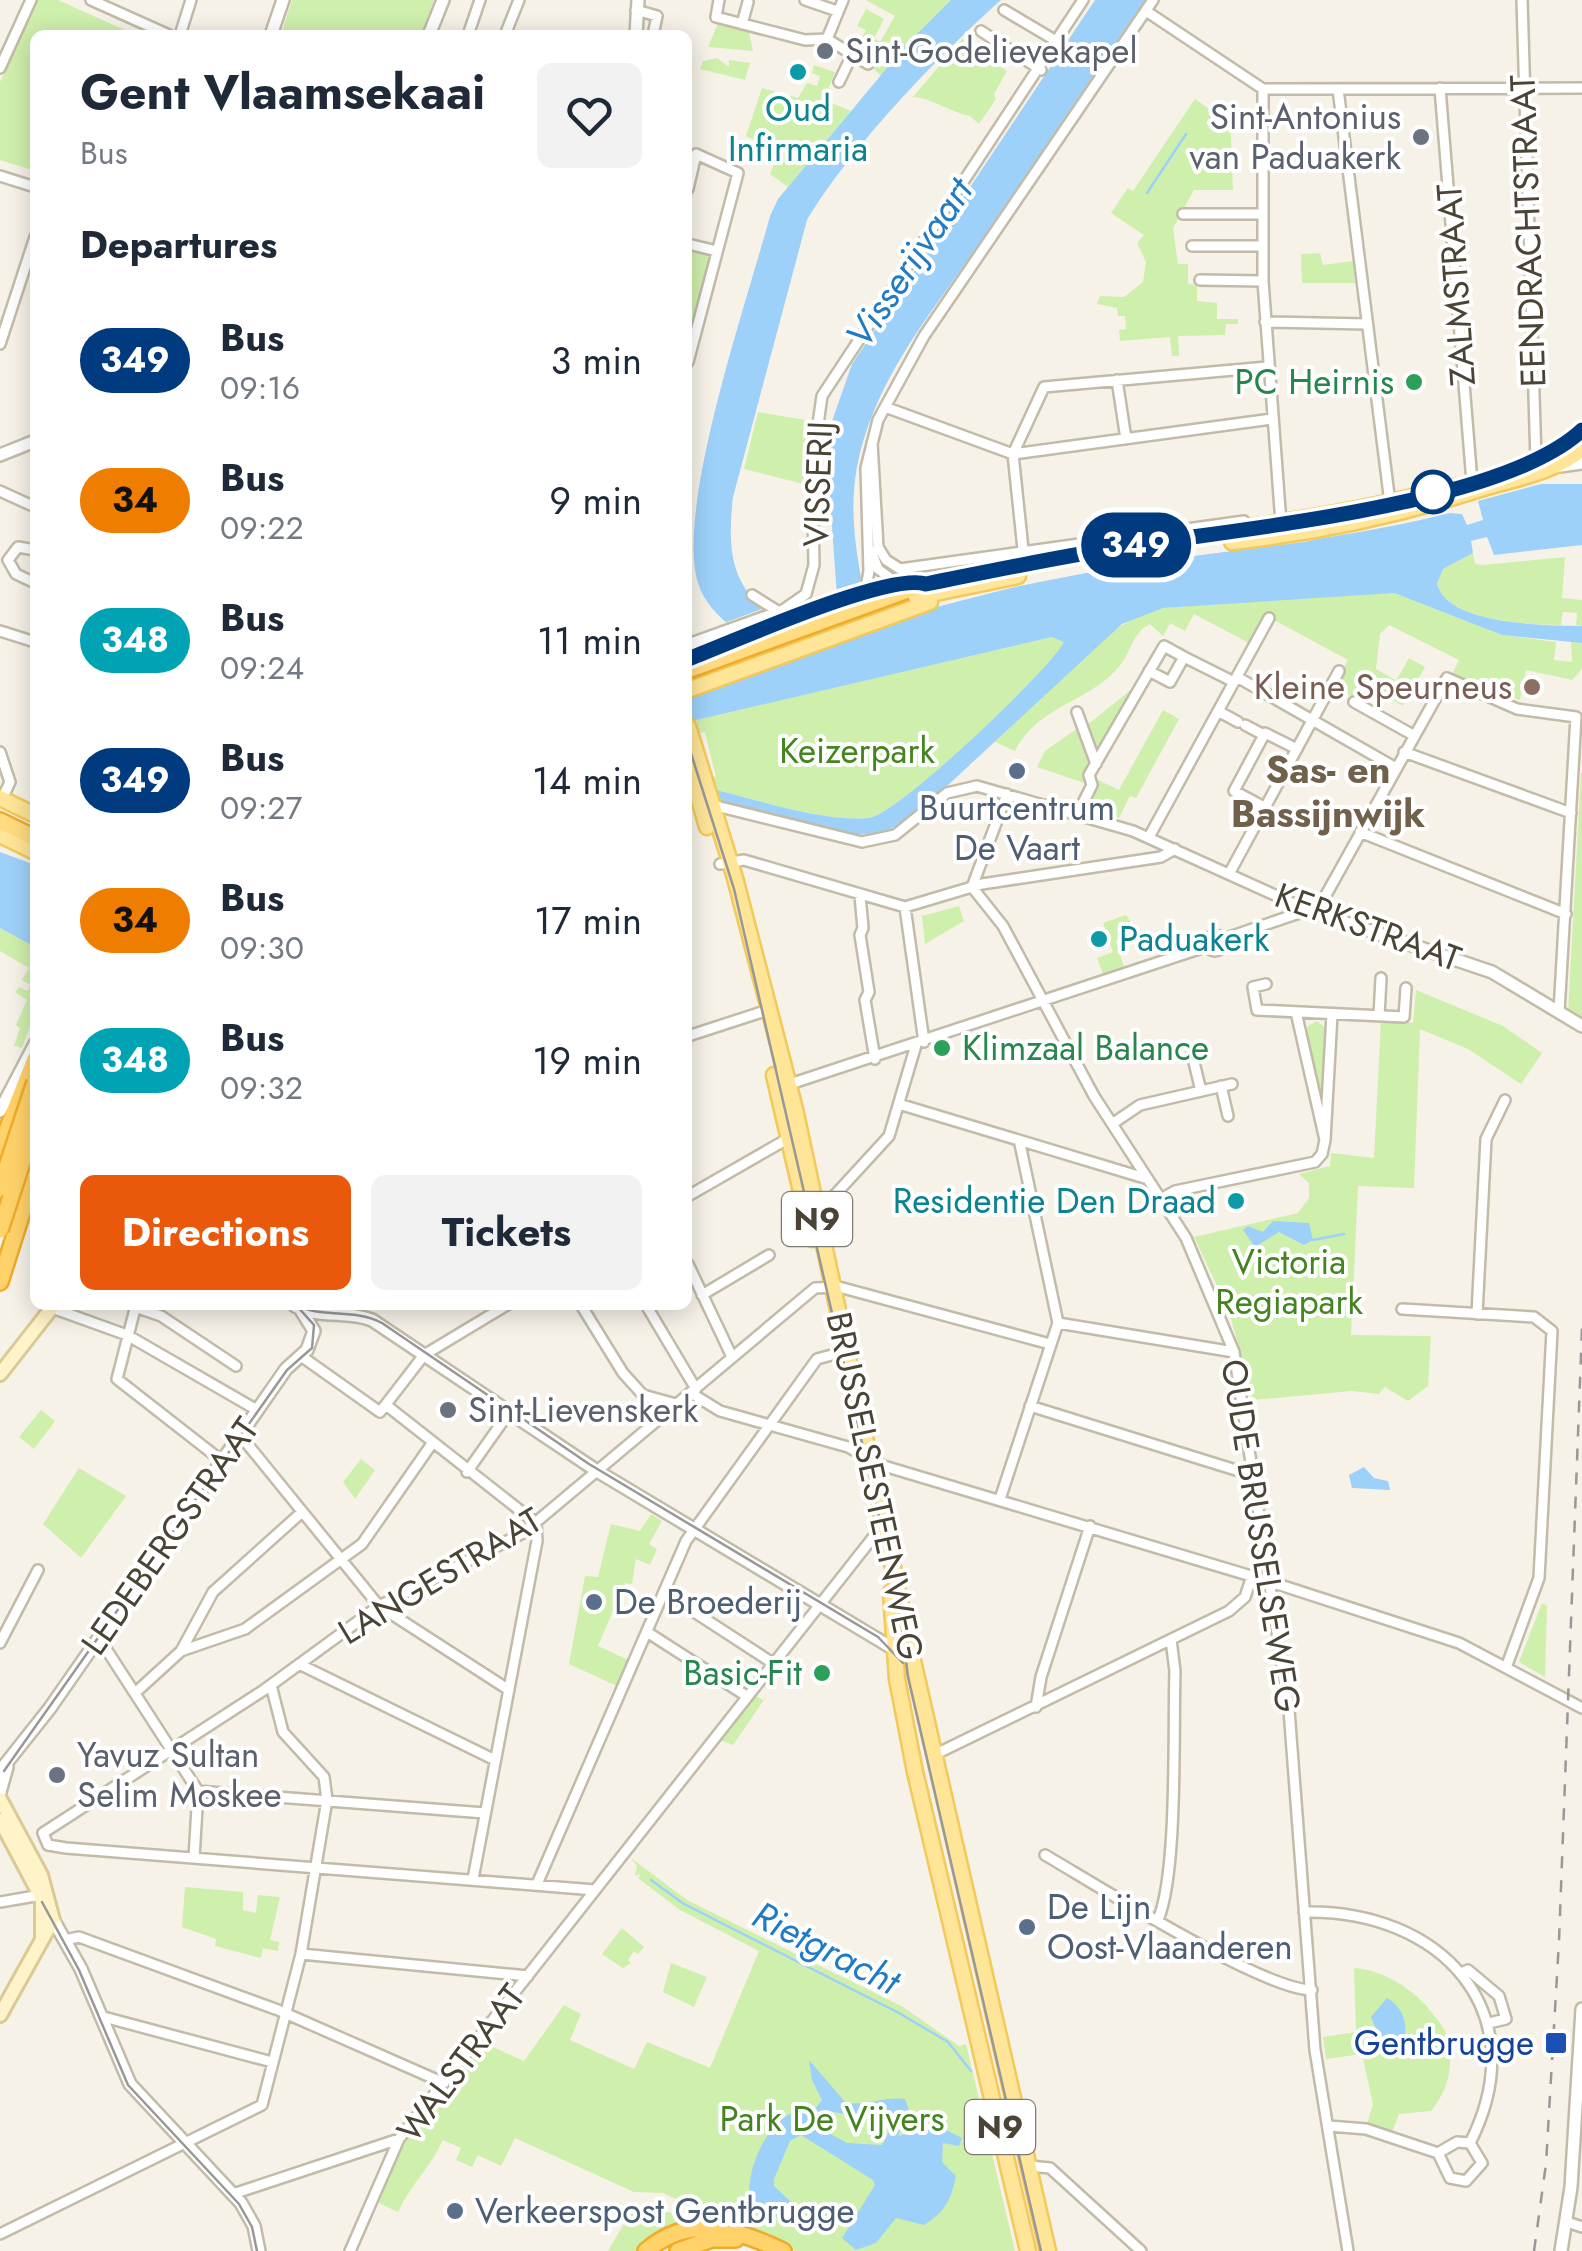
<!DOCTYPE html>
<style>
:root{--surface:#fff;--page:#f2f2f3;--text:#1f2937;--muted:#747a83;--accent:#ea580c}
body{margin:0;font-family:Jost,sans-serif;background:var(--page);color:var(--text);height:100vh;display:flex;flex-direction:column;font-size:38px;white-space:nowrap}
*{box-sizing:border-box;margin:0}
p{font-size:32px;color:var(--muted)}
.icon{flex:none;width:55px;height:55px;fill:none;stroke:currentColor;stroke-width:2;stroke-linecap:round;stroke-linejoin:round}
.map{position:relative;flex:1;overflow:hidden}
.drawer{position:absolute;left:30px;top:30px;width:662px;height:1280px;display:flex;flex-direction:column;background:var(--surface);border-radius:15px;box-shadow:0 5px 25px #0003}
.drawer>*{flex:none}
.badge{padding:0 20px;border-radius:32px;font-size:35px;line-height:65px}
.map>.badge{position:absolute;translate:-50% -50%;box-shadow:0 0 0 5px #fff}
h2{padding:0 50px;font-size:38px;line-height:90px}
.round{display:grid;place-items:center;flex:none;width:105px;height:105px;border-radius:15px;background:var(--page)}
.headline{display:flex;align-items:center;justify-content:space-between;height:170px;padding:0 50px}
h1{font-size:48px;font-weight:700;line-height:75px}
.action{display:flex;gap:20px;margin-top:auto;padding:20px 50px}
.action a{flex:1;height:115px;border-radius:15px;background:var(--accent);color:#fff;font-size:40px;font-weight:700;line-height:115px;text-align:center}
.action a+a{background:var(--page);color:var(--text)}
ul{padding:0;list-style:none}
li{display:flex;align-items:center;gap:30px;height:140px;padding:0 50px}
li div{flex:1}
li b{display:block;font-size:38px}
li em{font-style:normal}
li .badge{min-width:110px;font-weight:700;text-align:center}
.map>svg:first-child{display:block}
.green{fill:#cfefac}
.water{fill:#9ed1f9;fill-rule:evenodd}
.pier{fill:#f6f2e8}
.lines{fill:none;stroke-linecap:round;stroke-linejoin:round}
.stream{stroke:#9ed1f9;stroke-width:2.5}
.minor-casing{stroke:#c3bba9;stroke-width:14}
.tertiary-casing{stroke:#c3bba9;stroke-width:16}
.secondary-casing{stroke:#daca93;stroke-width:18}
.primary-casing{stroke:#f2c95a;stroke-width:19}
.trunk-casing{stroke:#f0ac28;stroke-width:20}
.motorway-casing{stroke:#f0ac28;stroke-width:20}
.minor{stroke:#fff;stroke-width:9}
.tertiary{stroke:#fff;stroke-width:11}
.secondary{stroke:#fff3c9;stroke-width:12}
.primary{stroke:#ffe598;stroke-width:14}
.trunk{stroke:#ffdc81;stroke-width:15}
.motorway{stroke:#ffd26a;stroke-width:15}
.tram{stroke:#989898;stroke-width:2.5}
.rail{stroke:#989898;stroke-width:2.5;stroke-dasharray:12 12;stroke-linecap:butt}
.motorway-bridge-casing{stroke:#f0ac28;stroke-width:20;stroke-linecap:butt}
.motorway-bridge{stroke:#ffd26a;stroke-width:15}
.line-casing{stroke:#fff;stroke-width:22}
.line{stroke:#003b80;stroke-width:15}
.worship-dot{fill:#6b7280;stroke:#fff;stroke-width:4}
.culture-dot{fill:#0f9aa8;stroke:#fff;stroke-width:4}
.leisure-dot{fill:#2e9e5b;stroke:#fff;stroke-width:4}
.stop-dot{fill:#fff;stroke:#003b80;stroke-width:5}
.education-dot{fill:#8d6e63;stroke:#fff;stroke-width:4}
.service-dot{fill:#5c6f8a;stroke:#fff;stroke-width:4}
.transit-dot{fill:#1a4fb4;stroke:#fff;stroke-width:4}
.labels{text-anchor:middle;stroke-width:8;stroke-linejoin:round;paint-order:stroke}
.shield{fill:#fff;stroke:#807b72;stroke-width:2.5}
.shield-label{font-size:32px;font-weight:bold;fill:#4a4336}
.worship-label{font-size:35px;fill:#5b616d;stroke:#fff;text-anchor:start}
.culture-label{font-size:35px;fill:#0d838f;stroke:#fff}
.street-label{font-size:35px;fill:#4a4336;stroke:#fff}
.leisure-label{font-size:35px;fill:#27864d;stroke:#fff;text-anchor:end}
.education-label{font-size:35px;fill:#785e54;stroke:#fff;text-anchor:end}
.park-label{font-size:35px;fill:#448421;stroke:#fff}
.service-label{font-size:35px;fill:#4e5e75;stroke:#fff;text-anchor:start}
.transit-label{font-size:35px;fill:#164399;stroke:#fff;text-anchor:end}
.water-label{font-size:38px;font-style:italic;fill:#217ac4;stroke:#fff}
.neighbourhood-label{font-size:38px;font-weight:bold;fill:#6f614b;stroke:#fff}
</style>
<div class="map">
<svg width="1582" height="2251" viewBox="0 0 1582 2251">
<rect width="100%" height="100%" fill="#f6f2e8"/>
<path class="green" d="M37,0H58L136,35H35V171L0,160V82Z
M292,0H434L421,35H281Z
M866,0H951L881,76L854,50L866,30L857,26L866,9L884,19L874,38L880,42L895,16Z
M718,23L748,28L753,51L708,47Z
M962,39L1007,71L994,94L996,99L979,124L970,116C953,113 926,96 913,97Z
M717,58L729,67V60L750,63L745,80L700,69L703,61Z
M814,65L835,72L824,100L851,111L788,187L770,174L779,152L746,136L762,88L798,98L807,83L817,86L820,76L812,73Z
M1195,99L1221,117L1231,102L1237,106L1230,114L1233,190H1194L1173,228L1178,264H1188V284L1197,285V301L1217,303V319H1238V324H1226L1225,335L1178,336L1179,356H1172L1170,337L1120,341L1119,330L1126,329L1125,316H1118L1117,308L1097,304L1100,296L1124,297L1143,282L1146,262L1137,243L1144,235L1111,213L1128,188L1133,191Z
M688,248L714,255L688,350Z
M1320,253L1323,265L1353,261L1355,283H1302L1301,254Z
M758,412L811,421L803,484L744,469Z
M1473,553L1475,564L1483,565L1565,557L1562,598L1582,600V626L1576,625L1577,613L1563,612L1561,625C1528,625 1448,621 1437,584L1443,569Z
M1354,593H1394L1502,635L1556,642L1554,660L1572,662L1571,641L1582,643V669L1572,680L1526,670L1520,700L1452,675L1459,660L1389,625L1380,634L1376,669L1395,680L1382,703L1359,691L1354,698L1333,687L1348,660L1267,616L1251,644L1194,614L1185,631L1170,623L1163,636L1150,624C1135,631 1131,648 1125,658C1098,702 1041,701 1015,751L995,742C1039,701 1104,619 1163,608Z
M1052,637L1065,641C1049,672 898,815 869,818C816,823 741,793 688,784V772L716,777L705,732L700,733L696,720Z
M1409,658L1425,667L1403,706L1387,697Z
M1132,689L1134,693L1098,754L1087,725Z
M1163,710L1179,719L1136,798L1130,796L1119,818L1087,807L1098,787L1096,779L1119,790Z
M1078,728L1091,766L1084,778L1087,784L1037,767L1045,751Z
M1581,773H1582V1020L1568,1012Z
M959,906L964,921L925,944L922,916Z
M1126,915L1136,930L1124,931L1116,941L1124,967L1103,974L1097,958L1113,952L1103,923Z
M0,928L35,947V1011L22,1048L14,1046L20,1028L16,1025L27,1000L15,992L19,987L28,991L30,985L22,980L29,968L0,951Z
M1416,990L1503,1026L1542,1053L1521,1084L1468,1049L1420,1029L1414,1188L1358,1186L1351,1335L1431,1336L1428,1386L1408,1401L1385,1387L1379,1394L1352,1391L1253,1400L1229,1311L1194,1237L1298,1213L1309,1198V1183L1299,1174L1330,1166L1331,1153L1374,1158L1381,1020L1413,1023Z
M1317,1021L1328,1030L1323,1113L1306,1033L1308,1026Z
M41,1410L55,1421L34,1449L19,1437Z
M361,1459L375,1470L355,1499L343,1482Z
M79,1468L126,1496L81,1558L43,1524Z
M651,1514L662,1521L649,1544L657,1549L650,1565L636,1559L632,1584L625,1583L598,1646L628,1660L617,1686L569,1664L585,1576L598,1577L611,1524L640,1531Z
M1542,1603L1547,1606L1545,1677L1519,1662Z
M768,1694L733,1745L723,1741L714,1746L754,1695L763,1700Z
M631,1858L687,1900L903,2007L959,2046L966,2044L1015,2251H795L663,2193L634,2192L515,2138L501,2166L478,2155L472,2167L456,2160L461,2148L443,2140C430,2168 411,2184 398,2212L379,2203L403,2142L484,2043L524,2061L564,2005L581,2014L570,2040L634,2069L647,2042L710,2068L759,1951L680,1910L638,1878L641,1874L635,1876L637,1866Z
M185,1887L243,1892V1910L256,1913L258,1895L280,1897L270,1940L279,1942L278,1951L263,1948L261,1958L215,1946L216,1939L182,1927Z
M622,1928L644,1947L638,1954L634,1951L628,1960L631,1963L623,1968L602,1954Z
M671,1963L707,1977L694,2007L663,1992Z
M1354,1968C1393,1971 1427,1999 1446,2033L1443,2046L1449,2045C1453,2071 1447,2091 1431,2111L1399,2114L1392,2132L1367,2124L1373,2104L1362,2054L1326,2059L1323,2037L1356,2032Z
M650,2206L677,2215V2227L638,2251H608L629,2215Z"/>
<path class="water" d="M951,0H1001C938,56 850,148 807,220L733,497C723,585 747,592 803,653L840,638L827,458L831,424L852,364L1095,0H1145C1090,80 1036,160 981,241C933,311 873,381 857,467C847,520 860,574 871,626C959,597 1053,577 1145,563C1247,547 1352,538 1450,513L1462,514L1467,525L1483,520L1478,501L1541,484H1582V545L1494,555L1487,537L1471,541L1473,553L1443,569L1437,584C1449,626 1546,625 1582,626V643L1502,635L1394,593L1163,608L1122,624L921,810L884,833L852,835L688,792V784C741,793 816,823 869,818C897,815 1048,672 1064,642L1052,637L688,722V696L758,669C750,629 710,622 698,583C675,508 748,299 770,216L778,199L906,45Z
M0,852L35,865V947L0,928Z
M1273,1221L1309,1223L1313,1240L1304,1245L1279,1232L1255,1247L1243,1230L1248,1226L1263,1232Z
M1364,1467L1374,1478L1388,1481L1390,1490L1352,1488L1349,1475Z
M1387,1998C1404,2007 1409,2027 1403,2044L1394,2050L1383,2047L1371,2017Z
M809,2060L846,2103C870,2105 886,2096 905,2099L909,2110L898,2136L936,2125L962,2138L959,2146L943,2143L942,2162L956,2176C951,2199 946,2212 924,2225L896,2218L876,2243L856,2250L842,2238L875,2185L873,2180L801,2135L790,2141L774,2179V2186L794,2205L791,2213L775,2216L751,2202C743,2176 765,2126 790,2114C798,2110 805,2114 814,2110L822,2100L812,2080ZM833,2112L888,2121L890,2130L882,2145L847,2143L818,2127L822,2116Z"/>
<path class="pier" d="M1371,523L1372,528L1304,542L1143,562L1018,586L894,618L726,681L724,677L754,665L756,659L724,623L762,609L777,617L804,647L834,635L830,597L858,586L864,570L874,620L991,588L1119,562L1248,546Z"/>
<g class="lines">
<path class="stream" d="M1147,193L1186,134
M1313,1240L1344,1234
M651,1880L684,1904L899,2013L948,2042L971,2071"/>
<g class="minor-casing">
<path id="minor" d="M91,0L169,35
M719,0L716,17L805,40L827,39L868,64
M805,0L837,11
M1522,0L1536,461
M636,10L657,16L653,35
M1004,10L1058,42
M1146,11L1263,89L1582,88
M742,24L748,2
M981,31L1041,70
M180,35L191,0
M468,35L480,0
M505,35L519,0
M827,39L843,0
M0,68L31,0
M839,82L852,55
M1440,88L1472,482
M1263,89V281L1281,523
M1338,89L1390,503
M0,176L35,187
M688,189L696,154L738,173L688,362
M1183,214H1263
M688,244L717,251
M1192,246H1263
M1200,280L1263,281
M1265,322L1366,324
M0,344L35,237
M1117,380L1126,439
M885,407L1013,454L1272,419
M872,443L878,547L886,560L900,569L1244,521
M0,491L35,507
M1023,549L1013,454L1044,387L1267,367
M35,550L18,547L8,560L16,574L35,583
M871,551L878,569L898,584
M865,593L869,571L866,468L878,420L924,336L1153,0
M752,595L779,612
M0,631L35,642
M688,644L783,610L806,594L814,565L812,466L822,396L1083,0
M1184,657L1234,682
M1237,677L1396,768
M1354,702L1413,735
M1218,711L1238,722
M1077,712L1096,764
M1245,725L1264,735
M0,752L10,782L2,799
M1404,752L1571,813
M708,804L862,842L895,835L947,793L977,786L1133,831L1308,910
M1264,807L1234,791L1265,733L1297,749
M1078,813L1092,785L1089,775L1164,646L1184,657L1170,682L1149,671
M1360,832L1566,914
M1149,837L1269,618
M720,864L744,860L905,907L982,884L1161,857L1175,849
M1229,874L1339,671
M972,887L1003,926L1094,1096L1186,1238L1234,1352L1289,1710L1315,2050L1348,2251
M972,887L1007,794
M860,896L863,928L860,935L869,992L865,1000L875,1059
M905,907L924,1042
M1317,911L1447,678L1517,709L1576,717L1559,1012
M1207 943a8 8 0 1 1 16 0a8 8 0 1 1-16 0Z
M1223,939L1308,910
M1266,984L1253,987L1257,1010L1404,1017L1406,988
M1296,1012L1325,1140L1332,1014
M1379,1016L1381,978
M688,1036L768,1010
M1192,1054L1201,1091
M784,1086L1208,946
M1221,1086L1228,1116
M902,1105L1148,1179
M1112,1124L1140,1105L1232,1084
M688,1196L789,1138
M1161,1199L1175,1191L1315,1162L1322,1154L1325,1140
M811,1206L833,1197L889,1136L916,1045
M688,1264L732,1357
M702,1295L769,1255
M136,1305L117,1379L222,1461
M581,1305L623,1373L643,1395L676,1404
M646,1305L696,1389
M135,1307L161,1316L236,1366
M52,1308L127,1335L257,1410
M1402,1309L1534,1317L1552,1331L1539,1578L1507,1665
M1477,1314L1486,1139L1505,1100
M1058,1323L1234,1352
M301,1356L380,1412L424,1355L507,1305
M691,1393L720,1411L848,1447L884,1466L1271,1582L1459,1643L1582,1708
M386,1405L536,1523L537,1541L473,1879
M1030,1406L1255,1476
M240,1435L379,1606L509,1690
M467,1472L510,1411
M1000,1499L1058,1323L1020,1144
M665,1593L771,1662
M647,1632L745,1695
M99,1638L198,1791L194,1858
M0,1643L38,1570
M181,1651L213,1592L302,1512
M299,1664L495,1760
M135,1693L181,1651L245,1629L362,1544L431,1445
M1036,1707L1041,1677L1090,1526
M936,1754L1229,1611L1245,1597L1252,1576
M198,1791L485,1813
M1045,1855C1095,1884 1263,1990 1312,1990
M537,1884L686,1541L817,1359L850,1350
M595,1890L66,1848L48,1845L43,1833L264,1690L379,1606L523,1533L815,1288L839,1287L1050,1344
M0,1902L41,1895
M1304,1912C1440,1909 1537,2011 1470,2143L1457,2142L1438,2153L1366,2129L1329,2126
M1158,1920C1178,1872 1173,1730 1175,1671L1171,1640
M64,1940L79,1937L278,2010L444,2083
M301,1954L528,1976
M1461,1973L1468,1970L1499,1996L1506,2019L1489,2023
M100,2016L272,2062
M1438,2153L1450,2178L1466,2181L1482,2163L1470,2143
M1029,2166L1050,2168L1141,2251
M233,2194L399,2139
M1567,2222L1582,2227
M0,2234L262,2105L301,1954L327,1800L324,1777L283,1732L271,1685
M350,2251L399,2139L878,1531"/>
</g>
<g class="tertiary-casing">
<path id="tertiary" d="M271,35L283,0
M429,35L443,0
M636,35L638,0
M0,455L35,441
M1560,466L1582,463
M1308,910L1492,972L1582,1026
M0,1111L35,1044
M295,1306C320,1319 347,1310 372,1320L597,1471L894,1649L911,1652
M0,1771L50,1708L286,1369L307,1350L314,1331L301,1310
M0,1792L7,1767
M51,1916L81,1969L130,2084L241,2203L254,2226L259,2251
M1561,2251L1571,2187L1582,2009"/>
</g>
<g class="secondary-casing">
<path id="secondary" d="M0,1204L8,1178
M0,1374L54,1305
M0,1799L41,1875L53,1920L0,2015
M0,1820L42,1899V1937"/>
</g>
<g class="primary-casing">
<path id="primary" d="M1232,542C1314,533 1395,516 1474,491C1511,479 1552,474 1582,449
M916,587C1079,542 1249,536 1413,497C1470,484 1539,471 1582,430
M916,597L1018,576
M688,659C733,642 887,572 926,584
M688,690L930,602
M688,726L735,878L795,1109L911,1652L1048,2251
M688,761L707,827
M0,798L35,815
M0,835L35,852
M774,1075L812,1239
M31,1184L35,1169
M891,1592L897,1679L915,1772L1028,2251"/>
</g>
<g class="trunk-casing">
<path id="trunk" d="M688,670L916,587
M0,821L35,838"/>
</g>
<g class="motorway-casing">
<path id="motorway" d="M0,1148L35,1059
M0,1282L31,1184
M646,2251C690,2213 736,2229 783,2251
M678,2251L712,2239H736"/>
</g>
<use href="#minor" class="minor"/>
<use href="#tertiary" class="tertiary"/>
<use href="#secondary" class="secondary"/>
<use href="#primary" class="primary"/>
<use href="#trunk" class="trunk"/>
<use href="#motorway" class="motorway"/>
<path class="tram" d="M688,744L734,889L899,1603L908,1677L1041,2251
M296,1305C323,1319 354,1308 382,1323L589,1464L878,1637L903,1663
M4,1771L287,1370L312,1348L314,1325L296,1305
M42,1902L79,1970L128,2085L239,2204L252,2227L257,2251"/>
<path class="rail" d="M1534,2251L1546,2164L1559,1941L1582,1328"/>
<g class="motorway-bridge-casing">
<path id="motorway-bridge" d="M0,1188L35,1082
M0,1230L35,1123"/>
</g>
<use href="#motorway-bridge" class="motorway-bridge"/>
</g>
<g class="lines">
<g class="line-casing">
<path id="line" d="M688,659C733,642 888,572 926,584C996,570 1066,555 1136,545C1246,528 1503,504 1582,430"/>
</g>
<use href="#line" class="line"/>
</g>
<g class="worship-dot">
<circle cx="825" cy="51" r="10"/>
<circle cx="1421" cy="137" r="10"/>
<circle cx="448" cy="1410" r="10"/>
<circle cx="57" cy="1775" r="10"/>
</g>
<g class="culture-dot">
<circle cx="798" cy="72" r="10"/>
<circle cx="1099" cy="939" r="10"/>
<circle cx="1236" cy="1201" r="10"/>
</g>
<g class="leisure-dot">
<circle cx="1414" cy="382" r="10"/>
<circle cx="942" cy="1048" r="10"/>
<circle cx="822" cy="1673" r="10"/>
</g>
<circle class="stop-dot" cx="1433" cy="492" r="20"/>
<circle class="education-dot" cx="1532" cy="687" r="10"/>
<g class="service-dot">
<circle cx="1017" cy="771" r="10"/>
<circle cx="594" cy="1602" r="10"/>
<circle cx="1027" cy="1927" r="10"/>
<circle cx="455" cy="2211" r="10"/>
</g>
<rect class="transit-dot" x="1544" y="2031" width="24" height="24" rx="5"/>
<g class="labels">
<g class="shield">
<rect x="782" y="1192" width="70" height="54" rx="8"/>
<rect x="965" y="2100" width="70" height="54" rx="8"/>
</g>
<g class="shield-label">
<text x="817" y="1230">N9</text>
<text x="1000" y="2138">N9</text>
</g>
<g class="worship-label">
<text x="845" y="63">Sint-Godelievekapel</text>
<text x="1401" y="129" text-anchor="end">Sint-Antonius<tspan x="1401" dy="40">van Paduakerk</tspan></text>
<text x="468" y="1422">Sint-Lievenskerk</text>
<text x="77" y="1767">Yavuz Sultan<tspan x="77" dy="40">Selim Moskee</tspan></text>
</g>
<g class="culture-label">
<text x="798" y="121">Oud<tspan x="798" dy="40">Infirmaria</tspan></text>
<text x="1119" y="951" text-anchor="start">Paduakerk</text>
<text x="1216" y="1213" text-anchor="end">Residentie Den Draad</text>
</g>
<g class="street-label">
<text transform="translate(1528 231) rotate(-92)" y="12">EENDRACHTSTRAAT</text>
<text transform="translate(1456 285) rotate(-94)" y="12">ZALMSTRAAT</text>
<text transform="translate(818 484) rotate(-88)" y="12">VISSERIJ</text>
<text transform="translate(1368 927) rotate(20)" y="12">KERKSTRAAT</text>
<text transform="translate(875 1486) rotate(78)" y="12">BRUSSELSESTEENWEG</text>
<text transform="translate(170 1536) rotate(-55)" y="12">LEDEBERGSTRAAT</text>
<text transform="translate(1261 1536) rotate(81)" y="12">OUDE BRUSSELSEWEG</text>
<text transform="translate(440 1576) rotate(-31)" y="12">LANGESTRAAT</text>
<text transform="translate(461 2063) rotate(-53)" y="12">WALSTRAAT</text>
</g>
<g class="leisure-label">
<text x="1394" y="394">PC Heirnis</text>
<text x="962" y="1060" text-anchor="start">Klimzaal Balance</text>
<text x="802" y="1685">Basic-Fit</text>
</g>
<g class="education-label">
<text x="1512" y="699">Kleine Speurneus</text>
</g>
<g class="park-label">
<text x="857" y="763">Keizerpark</text>
<text x="1289" y="1274">Victoria<tspan x="1289" dy="40">Regiapark</tspan></text>
<text x="832" y="2131">Park De Vijvers</text>
</g>
<g class="service-label">
<text x="1017" y="820" text-anchor="middle">Buurtcentrum<tspan x="1017" dy="40">De Vaart</tspan></text>
<text x="614" y="1614">De Broederij</text>
<text x="1047" y="1919">De Lijn<tspan x="1047" dy="40">Oost-Vlaanderen</tspan></text>
<text x="475" y="2223">Verkeerspost Gentbrugge</text>
</g>
<g class="transit-label">
<text x="1534" y="2055">Gentbrugge</text>
</g>
<g class="water-label">
<text transform="translate(909 263) rotate(-56)" y="13">Visserijvaart</text>
<text transform="translate(826 1948) rotate(27)" y="13">Rietgracht</text>
</g>
<g class="neighbourhood-label">
<text x="1328" y="783">Sas- en<tspan x="1328" dy="44">Bassijnwijk</tspan></text>
</g>
</g>
</svg>
<b class="badge" style="left:1136px;top:545px;background:#003b80;color:#fff">349</b>
<section class="drawer">
<div class="headline"><div><h1>Gent Vlaamsekaai</h1><p>Bus</p></div><a class="round"><svg class="icon" aria-label="heart" viewBox="0 0 24 24"><path d="M12 20l-8-8c-3-5 5-10 8-4 3-6 11-1 8 4z"/></svg></a></div>
<h2>Departures</h2>
<ul>
<li><span class="badge" style="background:#003b80;color:#fff">349</span><div><b>Bus</b><p>09:16</p></div><em>3 min</em></li>
<li><span class="badge" style="background:#ef7d00;color:#111">34</span><div><b>Bus</b><p>09:22</p></div><em>9 min</em></li>
<li><span class="badge" style="background:#00a3b4;color:#fff">348</span><div><b>Bus</b><p>09:24</p></div><em>11 min</em></li>
<li><span class="badge" style="background:#003b80;color:#fff">349</span><div><b>Bus</b><p>09:27</p></div><em>14 min</em></li>
<li><span class="badge" style="background:#ef7d00;color:#111">34</span><div><b>Bus</b><p>09:30</p></div><em>17 min</em></li>
<li><span class="badge" style="background:#00a3b4;color:#fff">348</span><div><b>Bus</b><p>09:32</p></div><em>19 min</em></li>
</ul>
<div class="action"><a>Directions</a><a>Tickets</a></div>
</section>
</div>
